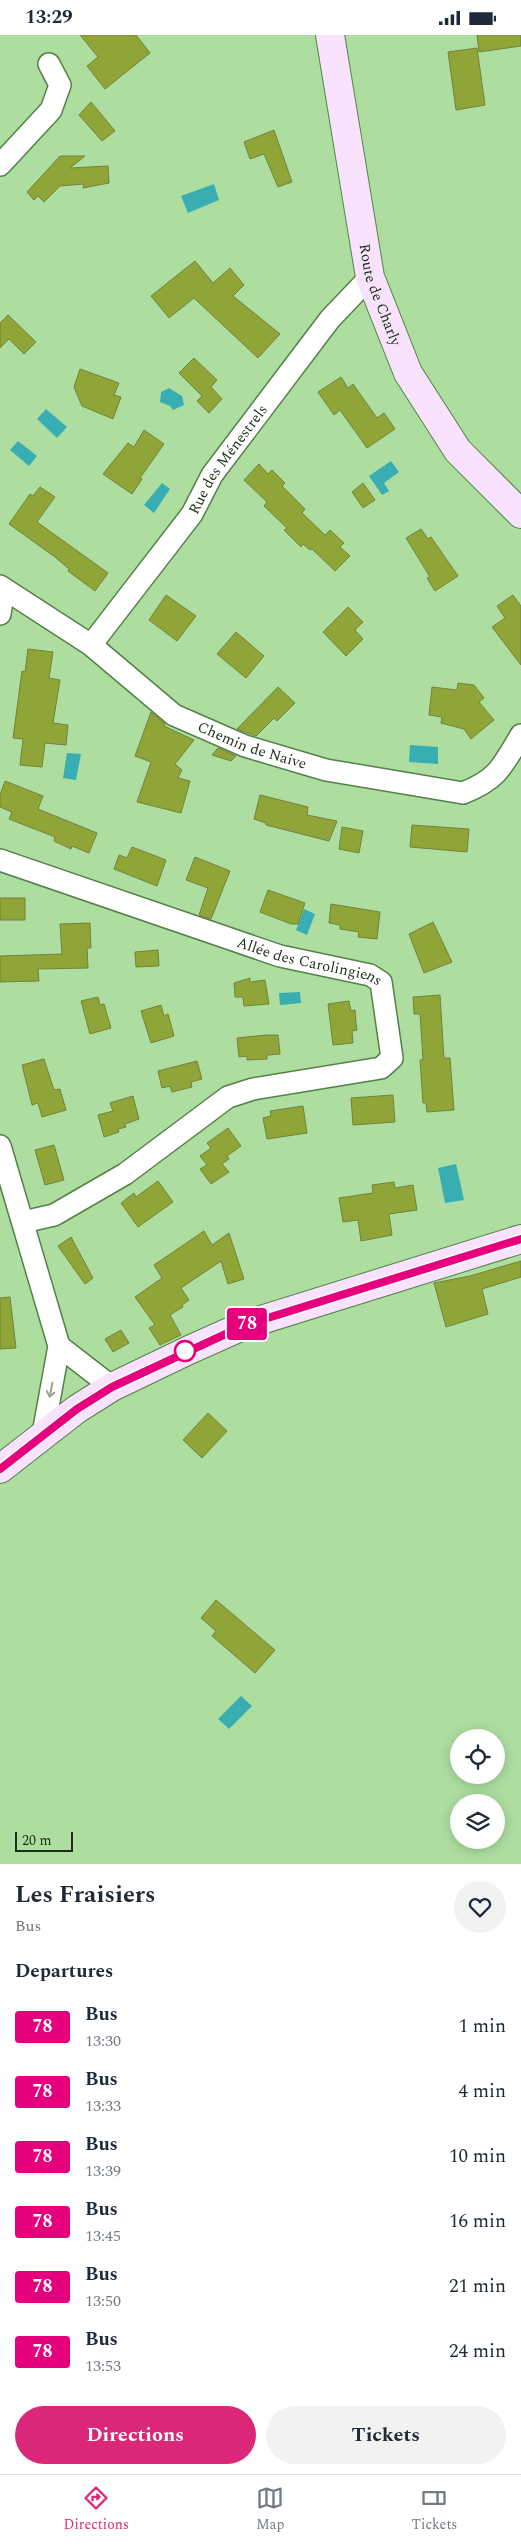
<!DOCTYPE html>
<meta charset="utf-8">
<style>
:root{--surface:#fff;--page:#f2f2f3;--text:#1f2937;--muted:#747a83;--line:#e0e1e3;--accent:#db2777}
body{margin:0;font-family:Spectral,serif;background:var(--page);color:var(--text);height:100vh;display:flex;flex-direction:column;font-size:19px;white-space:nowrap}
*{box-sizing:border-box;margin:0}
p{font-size:16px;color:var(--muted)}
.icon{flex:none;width:28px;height:28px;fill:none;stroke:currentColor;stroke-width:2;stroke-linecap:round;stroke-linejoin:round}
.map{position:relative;height:1829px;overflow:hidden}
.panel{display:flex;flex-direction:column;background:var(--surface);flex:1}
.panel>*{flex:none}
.badge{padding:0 10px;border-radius:4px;font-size:18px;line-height:32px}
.fabs{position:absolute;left:450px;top:1694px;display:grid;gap:10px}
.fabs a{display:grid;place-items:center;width:55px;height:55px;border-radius:50%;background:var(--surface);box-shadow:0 2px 12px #0003;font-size:25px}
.scale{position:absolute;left:15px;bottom:12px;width:58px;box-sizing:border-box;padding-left:5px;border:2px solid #1c3017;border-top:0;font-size:14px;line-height:18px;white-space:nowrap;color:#1c3017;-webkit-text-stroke:4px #addea0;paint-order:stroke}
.map>.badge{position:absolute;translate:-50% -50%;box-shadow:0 0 0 2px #fff}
h2{padding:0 15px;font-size:19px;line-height:45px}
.round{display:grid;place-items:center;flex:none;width:52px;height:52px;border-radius:26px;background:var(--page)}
.summary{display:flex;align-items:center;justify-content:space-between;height:85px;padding:0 15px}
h1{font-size:24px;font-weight:700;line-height:38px}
.button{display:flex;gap:10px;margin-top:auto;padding:10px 15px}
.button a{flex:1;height:58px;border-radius:30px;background:var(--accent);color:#fff;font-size:20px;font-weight:700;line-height:58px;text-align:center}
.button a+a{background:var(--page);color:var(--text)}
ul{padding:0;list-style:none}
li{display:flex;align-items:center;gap:15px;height:65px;padding:0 15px}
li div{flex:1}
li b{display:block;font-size:19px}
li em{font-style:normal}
li .badge{min-width:55px;font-weight:700;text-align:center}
.status{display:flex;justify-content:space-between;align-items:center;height:35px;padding:0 25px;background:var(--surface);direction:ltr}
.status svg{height:14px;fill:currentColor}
.menu{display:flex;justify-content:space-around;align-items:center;height:70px;border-top:1px solid var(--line);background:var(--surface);font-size:14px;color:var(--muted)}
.menu a{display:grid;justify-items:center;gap:2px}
.menu .current{color:var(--accent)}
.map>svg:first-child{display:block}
.water{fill:#38aeb3}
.building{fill:#90a537;stroke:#73823a}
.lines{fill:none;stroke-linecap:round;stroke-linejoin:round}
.street-casing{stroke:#548148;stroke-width:24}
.secondary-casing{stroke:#548148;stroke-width:30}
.street{stroke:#fff;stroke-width:21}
.secondary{stroke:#f8e2fd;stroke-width:28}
.oneway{stroke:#99a297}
.line-casing{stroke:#fff;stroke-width:11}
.line{stroke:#e6007e;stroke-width:8}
.stop-dot{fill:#fff;stroke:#e6007e;stroke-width:2.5}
.labels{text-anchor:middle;stroke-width:4;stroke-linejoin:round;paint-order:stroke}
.street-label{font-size:15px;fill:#1c3017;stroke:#addea0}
</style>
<div class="status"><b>13:29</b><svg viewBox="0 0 49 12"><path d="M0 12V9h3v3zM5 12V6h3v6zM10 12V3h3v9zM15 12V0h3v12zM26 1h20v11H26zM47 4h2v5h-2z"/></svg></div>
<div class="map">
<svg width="521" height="1829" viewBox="0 0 521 1829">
<rect width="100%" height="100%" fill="#addea0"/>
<path class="water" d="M214,149L219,165L188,178L181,161Z
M169,353L182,361L184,370L173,375L170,371L160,367L161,357Z
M46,374L67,392L57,403L37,384Z
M18,406L37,421L29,431L10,415Z
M391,426L399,437L384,448L389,456L382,460L369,441Z
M162,448L170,454L154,478L144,470Z
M410,710L438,712V729L409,727Z
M67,718L81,719L76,745L63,743Z
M304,874L315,879L307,900L296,895Z
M300,957L301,968L280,970L279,958Z
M456,1129L464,1165L445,1168L438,1133Z
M241,1661L252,1671L229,1694L218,1684Z"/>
<path class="building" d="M80,0H136L150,18L105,54L87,31L98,22Z
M477,0H521V11L479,17Z
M477,13L485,70L456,75L448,17Z
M91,67L115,96L102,106L79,80Z
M274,95L292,147L278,152L264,119L250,124L244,107Z
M60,121H85L70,133L108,131L109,148L83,153L84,149L60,151L44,167L38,161L34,165L27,157Z
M195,226L213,248L230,233L244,250L233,261L280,299L258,323L194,263L169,283L151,261Z
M8,280L36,307L24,319L9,304L0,313V288Z
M194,323L217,345L211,352L222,364L209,378L197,366L202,361L179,338Z
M80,334L119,348L114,360L121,362L113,384L82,371L74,352Z
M341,342L348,353L353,349L377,383L384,378L395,394L367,413L340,375L334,380L318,357Z
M144,395L164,409L140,443L142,444L132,459L103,439L128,408L134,412Z
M259,429L268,439L272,435L285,448L282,451L305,474L302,478L325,500L330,495L344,508L340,512L350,521L335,536L312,514L310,515L303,509L301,512L284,495L287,493L264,471L267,467L244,445Z
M363,448L375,465L363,473L352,457Z
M40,452L55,462L37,487L108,538L95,556L68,536L69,534L55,522L9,489L30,459L33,461Z
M421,494L428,504L431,502L458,541L435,556L427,543L430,542L406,503Z
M166,560L196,581L177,606L149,585Z
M513,560L521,571V630L492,592L505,583L497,571Z
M348,572L363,587L355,595L363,604L346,621L323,597Z
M236,597L264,621L246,643L217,619Z
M28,614L53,617L49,643L60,645L53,688L68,690L66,710L45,708L42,732L20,730L23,704L13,703L22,636L25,637Z
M458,648L474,650L484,663L479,667L494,685L471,704L464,694L441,688L442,682L429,680L432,652L457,655Z
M278,652L295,668L277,686L274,683L256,701L237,694Z
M151,677L165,689L164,691L194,705L175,729L182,735L178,743L190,746L181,778L137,767L151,727L135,721Z
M218,713L236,721L231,726L212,720Z
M5,746L43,761L38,774L97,798L89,818L72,811L71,814L54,806L55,802L9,784L12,777L0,772V760Z
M260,760L308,772L307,780L337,786L329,806L266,790V788L254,784Z
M412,790L469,794L467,817L410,812Z
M342,792L363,796L359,818L339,814Z
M132,812L166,825L157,851L114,834L119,820L127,823Z
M195,822L230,836L211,884L199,880L208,853L186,845Z
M268,855L305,868L298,889H291L260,877Z
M0,863H25V885H0Z
M331,869L380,877L377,904L358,902L359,897L340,894V890L329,888Z
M433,887L452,927L424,938L409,899Z
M90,888L91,913H87L88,933L38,934L39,946L0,947V921L62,919L60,889Z
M158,915L159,931L136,932L135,917Z
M250,943V947L265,945L269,969L244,971L243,962H235L234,948Z
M440,960L444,1023H450L454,1075L427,1077L426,1068H423L420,1025H423L420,979H414L413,962Z
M98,962L100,970L104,969L111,993L90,999L81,966Z
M349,966L351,976L355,975L356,988L357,995L352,996L353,1008L333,1010L328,969Z
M161,970L164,981L168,979L174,1001L151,1008L141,976Z
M266,1000H278L280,1019L267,1020V1024L247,1025V1021L239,1022L237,1003Z
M44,1024L54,1055L60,1054L66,1075L42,1082L38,1068L32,1070L22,1030Z
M197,1026L202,1044L191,1047L192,1052L172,1057L170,1051L162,1053L158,1036Z
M393,1060L395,1087L353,1090L351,1063Z
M133,1061L139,1084L125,1089L126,1092L118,1094L119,1097L104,1102L98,1080L113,1076L110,1068Z
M303,1071L307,1098L267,1104L263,1083L271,1081L270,1076Z
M228,1093L241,1111L227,1121L229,1124L222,1129L229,1137L211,1149L200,1134L207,1130L200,1121L211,1113L207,1108Z
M54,1110L64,1145L45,1150L35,1115Z
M158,1146L173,1167L138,1192L121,1168L134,1158L136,1162Z
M394,1147L395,1153L413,1150L417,1175L389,1179L392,1200L361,1206L358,1185L343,1187L339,1163L373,1158L372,1150Z
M204,1196L212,1210L229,1198L244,1244L228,1249L221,1226L181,1253L189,1265L182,1270L183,1272L170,1280L181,1300L160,1310L149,1293L155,1290L135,1262L162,1243L154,1230Z
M71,1202L93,1243L85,1249L58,1211Z
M521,1226V1242L482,1254L488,1279L446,1292L434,1248L470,1241Z
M10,1262L16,1313L0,1314V1263Z
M121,1295L129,1308L113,1317L105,1304Z
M208,1378L227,1396L202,1423L183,1405Z
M216,1565L275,1615L255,1638L212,1601L216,1596L201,1583Z"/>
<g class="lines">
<g class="street-casing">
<g id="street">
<path d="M0,130L51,75L60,50L49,29"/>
<path id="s1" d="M0,551L91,610L174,680L245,711L326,735L463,758C498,744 502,732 521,700"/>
<path d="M0,579L4,554"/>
<path id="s2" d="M91,610L192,479L212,440L330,284L370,242"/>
<path id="s3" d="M0,825L280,921L370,940L381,947L392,1023L381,1033L253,1054L228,1062L125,1139L54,1180L23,1187"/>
<path d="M0,1111L59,1311L43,1399"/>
<path d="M59,1311L112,1352"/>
</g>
</g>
<g class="secondary-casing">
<g id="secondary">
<path id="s4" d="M330,0L370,242L408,338L458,416L521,479"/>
<path d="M0,1434L77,1374L112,1352L189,1315L245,1290L521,1204"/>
</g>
</g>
<use href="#street" class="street"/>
<use href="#secondary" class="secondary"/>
</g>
<defs><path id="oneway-shaft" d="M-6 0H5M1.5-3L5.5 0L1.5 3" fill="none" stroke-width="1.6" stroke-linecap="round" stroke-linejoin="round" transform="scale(1.25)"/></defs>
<use class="oneway" href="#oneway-shaft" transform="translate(51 1355) rotate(101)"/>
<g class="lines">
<g class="line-casing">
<path id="line" d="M0,1434L77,1374L112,1352L245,1290L521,1204"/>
</g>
<use href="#line" class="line"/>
</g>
<circle class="stop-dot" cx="185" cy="1316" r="10"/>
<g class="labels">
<g class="street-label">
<text dy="5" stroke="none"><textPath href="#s4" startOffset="265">Route de Charly</textPath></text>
<text dy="5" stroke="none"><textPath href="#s2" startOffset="231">Rue des Ménestrels</textPath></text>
<text dy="5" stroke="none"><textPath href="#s1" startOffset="301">Chemin de Naive</textPath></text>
<text dy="5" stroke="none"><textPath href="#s3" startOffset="326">Allée des Carolingiens</textPath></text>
</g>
</g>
</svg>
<div class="fabs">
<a><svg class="icon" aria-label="locate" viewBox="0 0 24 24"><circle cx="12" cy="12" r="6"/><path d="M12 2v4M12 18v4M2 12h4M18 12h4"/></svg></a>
<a><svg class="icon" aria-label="layers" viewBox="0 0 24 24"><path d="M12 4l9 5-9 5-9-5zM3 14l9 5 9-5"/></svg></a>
</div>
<div class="scale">20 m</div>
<b class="badge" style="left:247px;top:1289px;background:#e6007e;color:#fff">78</b>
</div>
<section class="panel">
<div class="summary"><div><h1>Les Fraisiers</h1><p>Bus</p></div><a class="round"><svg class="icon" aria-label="heart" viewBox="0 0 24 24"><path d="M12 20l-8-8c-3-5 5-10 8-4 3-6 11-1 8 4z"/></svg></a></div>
<h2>Departures</h2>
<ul>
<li><span class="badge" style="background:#e6007e;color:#fff">78</span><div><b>Bus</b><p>13:30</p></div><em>1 min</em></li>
<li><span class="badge" style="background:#e6007e;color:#fff">78</span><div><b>Bus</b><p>13:33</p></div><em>4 min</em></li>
<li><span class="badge" style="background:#e6007e;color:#fff">78</span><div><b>Bus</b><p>13:39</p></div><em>10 min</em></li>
<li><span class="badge" style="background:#e6007e;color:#fff">78</span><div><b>Bus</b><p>13:45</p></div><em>16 min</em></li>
<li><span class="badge" style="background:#e6007e;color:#fff">78</span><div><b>Bus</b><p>13:50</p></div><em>21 min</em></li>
<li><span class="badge" style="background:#e6007e;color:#fff">78</span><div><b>Bus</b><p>13:53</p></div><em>24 min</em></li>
</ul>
<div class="button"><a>Directions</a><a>Tickets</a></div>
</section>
<nav class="menu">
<a class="current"><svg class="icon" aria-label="directions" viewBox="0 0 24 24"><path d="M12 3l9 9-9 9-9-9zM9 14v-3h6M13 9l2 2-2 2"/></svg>Directions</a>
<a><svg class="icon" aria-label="map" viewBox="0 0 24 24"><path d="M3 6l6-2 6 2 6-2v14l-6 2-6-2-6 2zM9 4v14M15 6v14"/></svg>Map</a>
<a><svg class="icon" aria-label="tickets" viewBox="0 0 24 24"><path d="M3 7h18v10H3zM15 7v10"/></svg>Tickets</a>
</nav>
